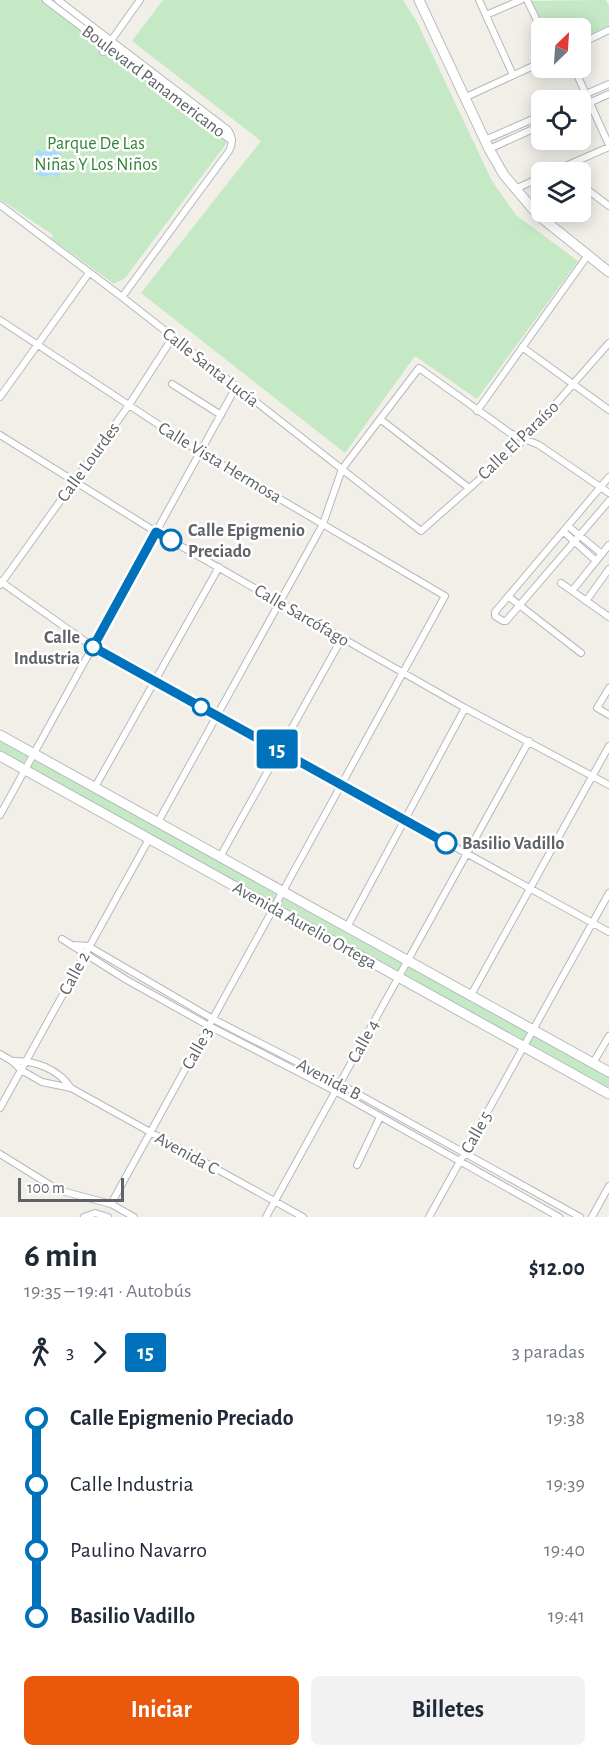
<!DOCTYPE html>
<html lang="es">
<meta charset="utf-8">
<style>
:root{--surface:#fff;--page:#f2f2f3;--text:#1f2937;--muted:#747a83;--accent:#ea580c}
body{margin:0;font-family:"Alegreya Sans",sans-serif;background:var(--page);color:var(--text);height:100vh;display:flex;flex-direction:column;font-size:22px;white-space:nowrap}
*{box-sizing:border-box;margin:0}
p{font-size:20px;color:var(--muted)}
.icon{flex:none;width:33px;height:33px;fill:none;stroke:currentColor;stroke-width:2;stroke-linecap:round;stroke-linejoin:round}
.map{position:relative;height:1217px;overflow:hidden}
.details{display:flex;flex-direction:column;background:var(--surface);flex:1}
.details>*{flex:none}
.badge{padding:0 12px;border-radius:4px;font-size:21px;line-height:39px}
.needle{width:39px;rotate:25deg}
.fabs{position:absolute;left:531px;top:18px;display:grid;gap:12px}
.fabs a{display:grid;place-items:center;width:60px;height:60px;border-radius:9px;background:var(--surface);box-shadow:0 3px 15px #0003;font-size:30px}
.scale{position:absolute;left:18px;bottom:15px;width:106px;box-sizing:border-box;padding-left:6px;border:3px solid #5f6368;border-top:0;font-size:16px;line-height:21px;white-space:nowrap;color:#5f6368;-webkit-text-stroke:4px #fff;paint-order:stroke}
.map>.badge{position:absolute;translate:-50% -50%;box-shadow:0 0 0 3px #fff}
.legs{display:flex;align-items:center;gap:9px;height:66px;padding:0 24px;font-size:20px}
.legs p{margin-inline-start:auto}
.head{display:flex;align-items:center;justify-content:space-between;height:102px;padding:0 24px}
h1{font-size:33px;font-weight:700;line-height:45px}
.primary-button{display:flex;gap:12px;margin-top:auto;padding:12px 24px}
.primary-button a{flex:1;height:69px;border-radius:9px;background:var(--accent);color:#fff;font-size:24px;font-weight:700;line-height:69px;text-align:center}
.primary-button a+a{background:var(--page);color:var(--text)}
ul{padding:0 24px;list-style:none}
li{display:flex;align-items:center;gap:21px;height:66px;font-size:22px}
li i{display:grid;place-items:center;width:9px;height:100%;margin:0 8px;background:currentColor}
li i::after{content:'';width:15px;height:15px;margin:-8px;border:4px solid;border-radius:50%;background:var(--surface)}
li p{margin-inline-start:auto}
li:first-child i{background:linear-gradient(#0000 50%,currentColor 0)}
li:last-child i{background:linear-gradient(currentColor 50%,#0000 0)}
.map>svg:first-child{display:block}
.green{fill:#c5e8c5}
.water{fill:#aadaff}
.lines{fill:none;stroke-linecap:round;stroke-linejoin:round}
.street-casing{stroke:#b5b8bc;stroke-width:8}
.secondary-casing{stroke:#b6babf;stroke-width:11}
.street{stroke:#fff;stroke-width:6}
.secondary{stroke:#fff;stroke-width:9}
.line-1-casing{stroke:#fff;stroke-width:14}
.line-1{stroke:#0072bc;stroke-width:9}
.stop-1-dot{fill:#fff;stroke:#0072bc;stroke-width:3}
.labels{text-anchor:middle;stroke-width:5;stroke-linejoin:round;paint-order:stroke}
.street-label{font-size:18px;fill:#5f6368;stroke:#fff}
.park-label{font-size:18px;fill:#348238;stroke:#fff}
.stop-label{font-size:18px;font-weight:bold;fill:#5f6368;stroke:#fff;text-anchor:start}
</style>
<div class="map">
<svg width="609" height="1217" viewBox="0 0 609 1217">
<rect width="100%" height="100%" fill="#f1efe8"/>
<path class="green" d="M0,0H44L227,138L226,144L125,278L114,284L52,239L53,235L0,199Z
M163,0H403L417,22L492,181L516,215L578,261L477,399L415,356L345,453L141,293L261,141L132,41Z
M606,0L609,6V26L581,39L580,28H545L531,1Z
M0,739L28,756L20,767L0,756Z
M39,760L192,844L274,892L276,894L274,901L270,905L29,769L33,762Z
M284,898H288L402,961L399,972L396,975L276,908L278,902Z
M408,968H413L609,1077V1093L404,976Z"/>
<path class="water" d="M39,149L42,153L52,149L62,154L59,158L62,170L57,178L53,174L43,177L34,173L38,169C33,162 33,155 39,149Z"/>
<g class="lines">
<g class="street-casing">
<path id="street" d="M46,0L232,141
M58,0L228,130C233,137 233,144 229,151L122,297
M479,0L513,75
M527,0L542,31
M486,15L521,0
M580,44L609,30
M103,52L140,0
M574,68L609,145
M466,97L542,62
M572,100L609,84
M580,107L609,94
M485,140L542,115
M489,149L542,125
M552,172L609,147
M580,184L609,206
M515,189L542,177
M0,205L122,297L421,531L525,439L609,343
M0,320L200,452L445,596L111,1204
M522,347L609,410
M172,384L221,415
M0,397L89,273
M477,411L588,255
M380,419L469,488
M0,435L156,532L465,708L609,785
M609,477L495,612V616L503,621H506L609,501
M568,526L602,554
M564,532L596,561
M0,581L93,647L609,932
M561,583L609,617
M0,585L129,405L173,337
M572,591L609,545
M509,597L581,653
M586,601L609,569
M609,688L597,708L609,715
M95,787L219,567
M0,815L236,387
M158,822L323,524L342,469L419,368L510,433L539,445L609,493
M220,857L342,638
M347,927L465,708
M62,939L125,979L209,1026L335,1091L559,1217
M75,945L88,946L213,1019L340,1084L580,1217
M471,995L609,746
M0,1054L12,1061L21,1070L42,1082L71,1088L303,1217
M12,1061C35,1060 58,1069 71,1088
M593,1063L609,1036
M0,1108L149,839
M0,1154L58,1190L111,1204L134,1217
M357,1165L380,1117
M84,1217L95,1213L108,1217
M266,1217L529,741
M429,1217L609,893
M592,1217L609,1186"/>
</g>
<g class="secondary-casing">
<path id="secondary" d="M419,0L489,149L504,175L538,215L609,272
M0,735L609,1072
M0,756L609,1094"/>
</g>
<use href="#street" class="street"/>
<use href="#secondary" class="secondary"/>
</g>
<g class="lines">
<g class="line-1-casing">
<path id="line-1" d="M171,540L156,532L93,647L446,843"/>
</g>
<use href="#line-1" class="line-1"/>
</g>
<g class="stop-1-dot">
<circle cx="171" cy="540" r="10"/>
<circle cx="93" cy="647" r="8"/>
<circle cx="201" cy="707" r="8"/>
<circle cx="446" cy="843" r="10"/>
</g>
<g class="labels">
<g class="street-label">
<text transform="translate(154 81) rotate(37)" y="6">Boulevard Panamericano</text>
<text transform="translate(211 367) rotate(38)" y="6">Calle Santa Lucía</text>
<text transform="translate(518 440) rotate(-44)" y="6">Calle El Paraíso</text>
<text transform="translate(88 462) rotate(-54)" y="6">Calle Lourdes</text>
<text transform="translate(220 462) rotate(31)" y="6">Calle Vista Hermosa</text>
<text transform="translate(302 615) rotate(30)" y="6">Calle Sarcófago</text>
<text transform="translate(305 925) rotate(29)" y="6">Avenida Aurelio Ortega</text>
<text transform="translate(74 973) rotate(-62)" y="6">Calle 2</text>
<text transform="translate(363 1041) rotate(-61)" y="6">Calle 4</text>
<text transform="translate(197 1048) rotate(-61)" y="6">Calle 3</text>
<text transform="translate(329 1079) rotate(28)" y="6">Avenida B</text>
<text transform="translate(476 1132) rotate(-61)" y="6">Calle 5</text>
<text transform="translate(187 1153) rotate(29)" y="6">Avenida C</text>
</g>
<g class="park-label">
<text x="96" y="149">Parque De Las<tspan x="96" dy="21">Niñas Y Los Niños</tspan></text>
</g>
<g class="stop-label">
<text x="188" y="536">Calle Epigmenio<tspan x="188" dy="21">Preciado</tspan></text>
<text x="80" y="643" text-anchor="end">Calle<tspan x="80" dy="21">Industria</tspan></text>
<text x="462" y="849">Basilio Vadillo</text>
</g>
</g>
</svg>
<div class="fabs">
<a><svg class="needle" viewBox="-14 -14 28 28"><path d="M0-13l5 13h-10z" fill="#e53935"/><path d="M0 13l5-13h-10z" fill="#747a83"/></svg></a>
<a><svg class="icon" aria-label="locate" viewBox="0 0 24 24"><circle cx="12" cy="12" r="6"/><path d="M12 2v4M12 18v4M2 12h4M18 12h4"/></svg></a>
<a><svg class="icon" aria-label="layers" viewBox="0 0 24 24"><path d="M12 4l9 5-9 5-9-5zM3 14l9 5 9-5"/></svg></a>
</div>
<div class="scale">100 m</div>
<b class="badge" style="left:277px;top:749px;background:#0072bc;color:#fff">15</b>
</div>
<section class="details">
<div class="head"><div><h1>6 min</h1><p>19:35 – 19:41 · Autobús</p></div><b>$12.00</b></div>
<div class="legs"><svg class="icon" aria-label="walk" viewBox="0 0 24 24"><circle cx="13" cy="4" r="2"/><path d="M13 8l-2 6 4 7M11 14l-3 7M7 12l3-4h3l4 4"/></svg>3<svg class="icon" aria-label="forward" viewBox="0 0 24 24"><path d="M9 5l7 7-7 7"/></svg><b class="badge" style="background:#0072bc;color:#fff">15</b><p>3 paradas</p></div>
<ul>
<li><i style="color:#0072bc"></i><b>Calle Epigmenio Preciado</b><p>19:38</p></li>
<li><i style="color:#0072bc"></i><span>Calle Industria</span><p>19:39</p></li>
<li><i style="color:#0072bc"></i><span>Paulino Navarro</span><p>19:40</p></li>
<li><i style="color:#0072bc"></i><b>Basilio Vadillo</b><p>19:41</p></li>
</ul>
<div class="primary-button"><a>Iniciar</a><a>Billetes</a></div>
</section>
